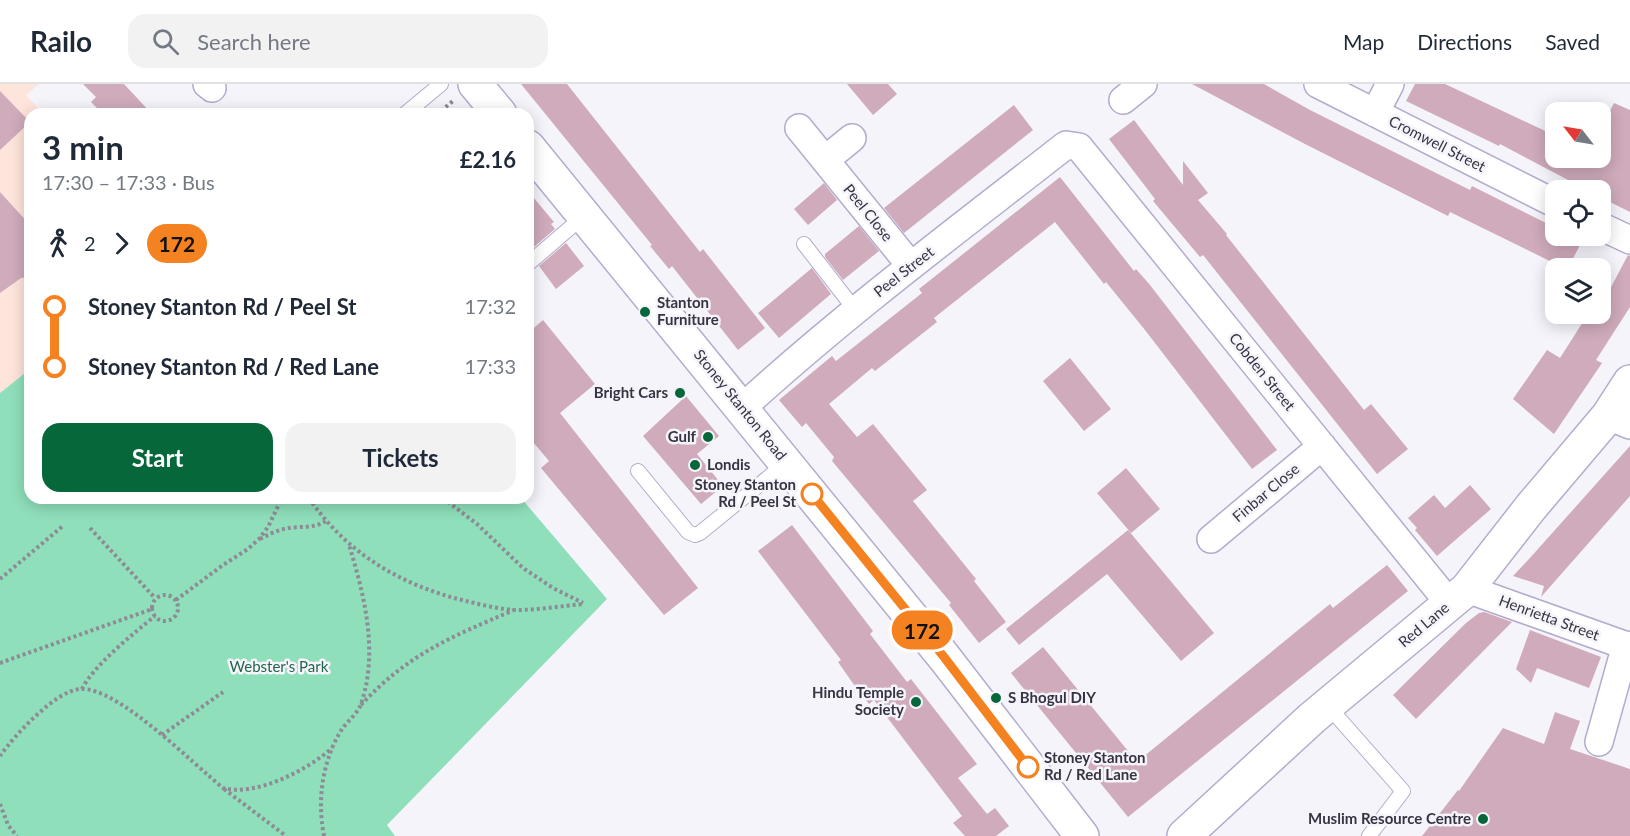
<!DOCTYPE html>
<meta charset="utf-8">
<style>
:root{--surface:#fff;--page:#f2f2f3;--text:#1f2937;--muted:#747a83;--line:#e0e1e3;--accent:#06673b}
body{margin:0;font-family:Lato,sans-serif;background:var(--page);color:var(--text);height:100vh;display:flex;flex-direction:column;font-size:22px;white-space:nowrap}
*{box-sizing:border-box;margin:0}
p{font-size:20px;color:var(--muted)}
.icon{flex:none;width:33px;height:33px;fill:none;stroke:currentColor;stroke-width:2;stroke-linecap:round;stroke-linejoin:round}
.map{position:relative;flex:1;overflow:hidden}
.sheet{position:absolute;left:24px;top:24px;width:510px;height:396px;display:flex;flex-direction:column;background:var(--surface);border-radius:18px;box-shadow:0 3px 15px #0003}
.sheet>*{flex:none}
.badge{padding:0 12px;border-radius:20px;font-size:21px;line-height:39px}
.needle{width:39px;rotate:301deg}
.fabs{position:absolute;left:1545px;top:18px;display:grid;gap:12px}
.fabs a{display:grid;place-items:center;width:66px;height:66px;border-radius:12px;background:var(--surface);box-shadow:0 3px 15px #0003;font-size:30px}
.map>.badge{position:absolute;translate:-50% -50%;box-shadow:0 0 0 3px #fff}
.legs{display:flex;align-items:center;gap:9px;height:66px;padding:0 18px;font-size:20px}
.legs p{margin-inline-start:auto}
.headline{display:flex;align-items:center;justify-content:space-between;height:102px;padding:0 18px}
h1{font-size:33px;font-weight:700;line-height:45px}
.primary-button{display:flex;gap:12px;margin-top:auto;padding:12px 18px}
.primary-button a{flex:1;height:69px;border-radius:18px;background:var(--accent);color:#fff;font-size:24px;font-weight:700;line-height:69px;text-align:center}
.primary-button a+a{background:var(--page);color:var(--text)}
ul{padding:0 18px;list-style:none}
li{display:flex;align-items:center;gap:21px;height:60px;font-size:22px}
li i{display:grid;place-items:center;width:9px;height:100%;margin:0 8px;background:currentColor}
li i::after{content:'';width:15px;height:15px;margin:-8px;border:4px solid;border-radius:50%;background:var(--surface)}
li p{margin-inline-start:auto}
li:first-child i{background:linear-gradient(#0000 50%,currentColor 0)}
li:last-child i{background:linear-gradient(currentColor 50%,#0000 0)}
header{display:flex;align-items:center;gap:36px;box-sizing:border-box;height:84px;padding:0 30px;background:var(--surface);border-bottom:2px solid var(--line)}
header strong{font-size:28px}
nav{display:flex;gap:33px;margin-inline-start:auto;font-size:21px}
.search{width:420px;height:54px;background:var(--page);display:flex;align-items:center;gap:15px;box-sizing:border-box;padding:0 21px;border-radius:18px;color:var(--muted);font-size:22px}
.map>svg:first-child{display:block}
.education{fill:#fee5dc}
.green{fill:#8fdfba}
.building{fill:#cfabbb}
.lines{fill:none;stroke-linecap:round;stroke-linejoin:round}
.service-casing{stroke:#b4abcd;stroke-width:16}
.minor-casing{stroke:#b4abcd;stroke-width:30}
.tertiary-casing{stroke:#b4abcd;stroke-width:36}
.secondary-casing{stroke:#b4abcd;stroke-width:36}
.path{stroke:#8d8b96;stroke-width:4;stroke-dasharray:3 3;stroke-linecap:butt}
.service{stroke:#fff;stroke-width:14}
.minor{stroke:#fff;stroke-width:27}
.tertiary{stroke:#fff;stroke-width:33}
.secondary{stroke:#fff;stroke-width:33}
.line-1-casing{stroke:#fff;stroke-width:14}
.line-1{stroke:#f58220;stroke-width:9}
.poi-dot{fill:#06673b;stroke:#f5f4fb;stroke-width:2}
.stop-1-dot{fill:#fff;stroke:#f58220;stroke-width:3}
.labels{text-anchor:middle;stroke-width:5;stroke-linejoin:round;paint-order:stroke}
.street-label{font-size:15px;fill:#373441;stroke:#f5f4fb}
.poi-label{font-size:15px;font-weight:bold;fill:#373441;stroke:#f5f4fb;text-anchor:end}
.stop-label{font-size:15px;font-weight:bold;fill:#373441;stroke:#f5f4fb;text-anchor:end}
.park-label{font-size:15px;fill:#22654a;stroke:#f5f4fb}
</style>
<header>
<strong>Railo</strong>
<div class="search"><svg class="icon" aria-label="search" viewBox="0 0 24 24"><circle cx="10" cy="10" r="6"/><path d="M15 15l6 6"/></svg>Search here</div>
<nav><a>Map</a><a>Directions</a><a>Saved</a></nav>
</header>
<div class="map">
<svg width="1630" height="752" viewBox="0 0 1630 752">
<rect width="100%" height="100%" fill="#f5f4fb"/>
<path class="education" d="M0,0H39L26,11L43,30H30V285L0,309Z"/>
<path class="green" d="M30,285V414H521L607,515L387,741L395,752H0V309Z"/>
<path class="building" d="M83,0H124L152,30H103L91,18L96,13Z
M521,0H567L700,168L703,165L765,244L738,266L672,182L669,185L650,162L652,161Z
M847,0H888L897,10L873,31Z
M1192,0H1264L1310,26L1470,106L1472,102L1556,144V152H1571L1579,155V163L1568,184H1564L1450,128L1448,132L1305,60Z
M1415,0H1445L1556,52V74H1600V46L1614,19L1630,26V128L1600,113V106H1587L1500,60L1499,62L1406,17Z
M0,7L30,38L0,66Z
M1014,21L1033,46L904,149L884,124Z
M1134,36L1183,101V77L1208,109L1198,116L1227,150L1226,151L1364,326L1371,320L1408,365L1377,390L1203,171L1200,173L1153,117L1155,115L1109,55Z
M1060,93L1134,187L1136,185L1150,201L1277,366L1252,385L1145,246L1106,198L1104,200L1055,138L934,234L937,238L875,287L872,284L829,320L857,353L873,340L927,406L913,417L976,495L974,497L1006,538L979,559L949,521L951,519L832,377L834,373L806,339L802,343L779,316L832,272L836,277L898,228L922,209L919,205Z
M824,99L837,116L808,141L794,125Z
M528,107L554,138L551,140L555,145L528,168Z
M0,108L30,141V193L21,194L0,209Z
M859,142L879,167L843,196L825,173V170Z
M566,159L584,182L556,205L539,182Z
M1628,171L1630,172V223L1596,276L1602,279L1554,350L1513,315L1547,266L1560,274L1588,230H1600V224Z
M812,184L831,210L779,254L758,229Z
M543,236L595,300L560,329L698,504L664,531L541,384L549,377L528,352V249Z
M1070,274L1111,325L1084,347L1043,297Z
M686,312L719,352L697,370L723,402L701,420L643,352Z
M1630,362V412L1541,513L1544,502L1513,492L1529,475Z
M1126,384L1160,425L1131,449L1097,409Z
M1470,401L1491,425L1437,472L1415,446L1417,444L1408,434L1434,411L1445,424Z
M792,441L873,547L870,550L907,598L911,595L977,680L958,694L987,730L995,724L1009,742L996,752H965L953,739L962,732L874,616L869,620L852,598L838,578L841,576L758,467Z
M1128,446L1214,549L1181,577L1107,490L1019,561L1006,545Z
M1387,481L1408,507L1128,733L1011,589L1043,563L1137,678L1330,520L1333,524Z
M1484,528L1512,538L1416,635L1393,611L1466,539L1479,529Z
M1530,546L1601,573L1589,604L1537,584L1531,599L1516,585Z
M1555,628L1580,637L1570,665L1630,685V752H1422L1458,706L1459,707L1503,644L1544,660Z"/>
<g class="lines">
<g class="service-casing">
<path id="service" d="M405,30L441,0
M804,160L856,227
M528,180L585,131
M638,387L688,448L695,451L700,449L786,379
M1327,621L1403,707L1369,752"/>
</g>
<g class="minor-casing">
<path id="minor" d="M207,0L212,4
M1318,0L1556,120
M1123,16L1143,0
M1375,29L1390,0
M799,44L911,182
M825,76L852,54
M1600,142L1630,156
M742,324C845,230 956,147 1066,61L1079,63L1450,520
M1608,332L1630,341
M1211,455L1322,362
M1467,505L1630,563
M1599,658L1626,561"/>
</g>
<g class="tertiary-casing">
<path id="tertiary" d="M1184,752L1312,634L1467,505L1531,423L1608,332L1630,298"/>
</g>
<g class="secondary-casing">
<path id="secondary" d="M475,0L500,30
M528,63L944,573L1082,752"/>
</g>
<path class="path" d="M441,27L453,17
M309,414C346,469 402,502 466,517C482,521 499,525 515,526C538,526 561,522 584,520
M443,414L477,440L523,484L553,504L583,519
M93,418L97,414
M90,444L155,514
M260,455C269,450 278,446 288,444C301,442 316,445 327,436
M0,495L64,441
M152 524a13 13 0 1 1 26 0a13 13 0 1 1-26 0Z
M176,516L223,481L248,465L259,455L268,443L282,414
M0,579L152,525
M82,605C93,582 134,549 155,532
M361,621C408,570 451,553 514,526
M162,651L223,608
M0,672C14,652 55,607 80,605C117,602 193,680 223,704C255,713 308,686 332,664
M224,705L286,752
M0,720L8,741L17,752
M324,752C317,716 322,677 342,645C348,637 358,629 361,620C379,568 364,510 349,461"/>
<use href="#service" class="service"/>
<use href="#minor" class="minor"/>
<use href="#tertiary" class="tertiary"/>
<use href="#secondary" class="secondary"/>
</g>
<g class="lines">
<g class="line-1-casing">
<path id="line-1" d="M812,410L944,573L1028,683"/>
</g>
<use href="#line-1" class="line-1"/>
</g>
<g class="poi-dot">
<circle cx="645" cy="228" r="6"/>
<circle cx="680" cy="309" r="6"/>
<circle cx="708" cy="353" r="6"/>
<circle cx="695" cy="381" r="6"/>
<circle cx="996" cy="614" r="6"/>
<circle cx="916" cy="618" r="6"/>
<circle cx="1483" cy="735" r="6"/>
</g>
<g class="stop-1-dot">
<circle cx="812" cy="410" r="10"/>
<circle cx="1028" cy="683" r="10"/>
</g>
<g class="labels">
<g class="street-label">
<text transform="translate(1437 60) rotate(27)" y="5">Cromwell Street</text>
<text transform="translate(868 129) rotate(51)" y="5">Peel Close</text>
<text transform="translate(904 188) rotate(-38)" y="5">Peel Street</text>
<text transform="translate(1262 288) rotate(51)" y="5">Cobden Street</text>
<text transform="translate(740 321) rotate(51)" y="5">Stoney Stanton Road</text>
<text transform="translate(1266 409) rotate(-40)" y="5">Finbar Close</text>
<text transform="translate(1549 534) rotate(20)" y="5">Henrietta Street</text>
<text transform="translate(1424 541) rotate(-40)" y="5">Red Lane</text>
</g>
<g class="poi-label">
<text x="657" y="224" text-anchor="start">Stanton<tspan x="657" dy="17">Furniture</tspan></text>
<text x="668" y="314">Bright Cars</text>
<text x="696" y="358">Gulf</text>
<text x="707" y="386" text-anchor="start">Londis</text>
<text x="904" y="614">Hindu Temple<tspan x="904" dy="17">Society</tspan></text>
<text x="1008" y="619" text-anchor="start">S Bhogul DIY</text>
<text x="1471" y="740">Muslim Resource Centre</text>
</g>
<g class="stop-label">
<text x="796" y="406">Stoney Stanton<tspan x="796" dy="17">Rd / Peel St</tspan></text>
<text x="1044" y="679" text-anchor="start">Stoney Stanton<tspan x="1044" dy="17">Rd / Red Lane</tspan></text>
</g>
<g class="park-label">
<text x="279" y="588">Webster's Park</text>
</g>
</g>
</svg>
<div class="fabs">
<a><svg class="needle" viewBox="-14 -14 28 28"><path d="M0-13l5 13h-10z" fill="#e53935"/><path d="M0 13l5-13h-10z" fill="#747a83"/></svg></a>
<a><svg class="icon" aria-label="locate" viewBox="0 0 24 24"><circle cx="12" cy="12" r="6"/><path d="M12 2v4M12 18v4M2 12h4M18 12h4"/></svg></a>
<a><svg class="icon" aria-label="layers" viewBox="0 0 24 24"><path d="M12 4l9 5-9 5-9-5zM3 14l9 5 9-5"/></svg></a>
</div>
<b class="badge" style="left:922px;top:546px;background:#f58220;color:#111">172</b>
<section class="sheet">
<div class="headline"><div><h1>3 min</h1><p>17:30 – 17:33 · Bus</p></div><b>£2.16</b></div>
<div class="legs"><svg class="icon" aria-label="walk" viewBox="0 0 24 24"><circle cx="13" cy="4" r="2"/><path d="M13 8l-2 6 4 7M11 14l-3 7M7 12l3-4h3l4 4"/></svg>2<svg class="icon" aria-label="forward" viewBox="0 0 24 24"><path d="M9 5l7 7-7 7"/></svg><b class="badge" style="background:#f58220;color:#111">172</b></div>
<ul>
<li><i style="color:#f58220"></i><b>Stoney Stanton Rd / Peel St</b><p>17:32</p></li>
<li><i style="color:#f58220"></i><b>Stoney Stanton Rd / Red Lane</b><p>17:33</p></li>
</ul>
<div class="primary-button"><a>Start</a><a>Tickets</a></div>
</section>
</div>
